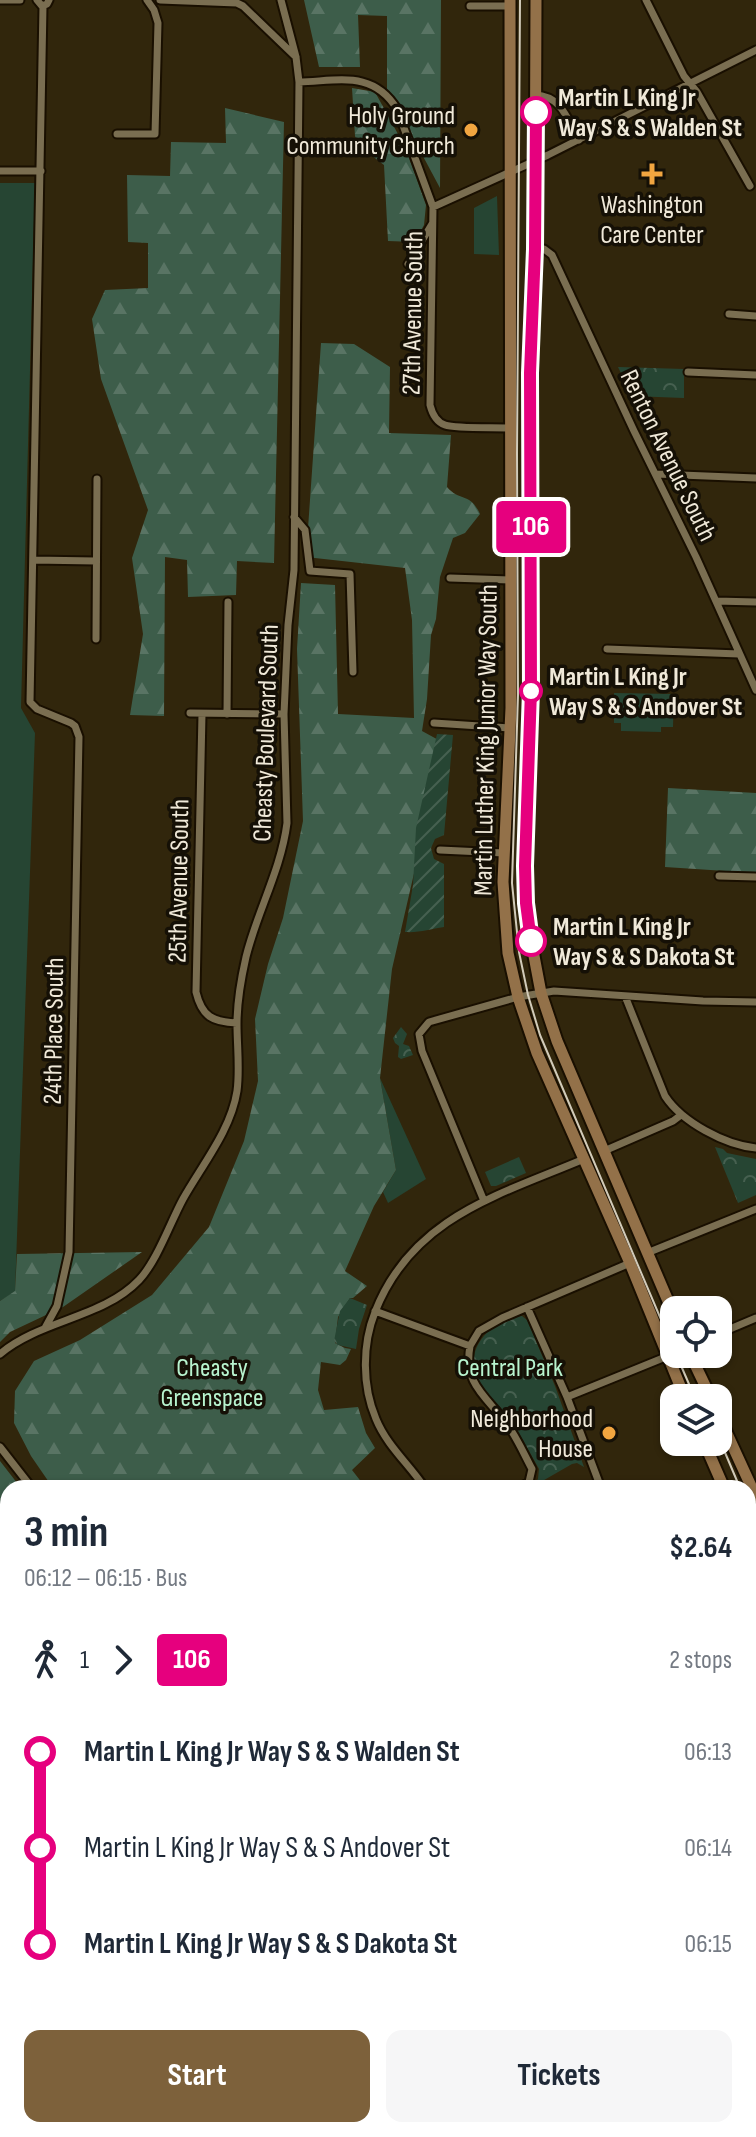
<!DOCTYPE html>
<meta charset="utf-8">
<style>
:root{--surface:#fff;--page:#f6f6f7;--text:#1f2937;--muted:#747a83;--accent:#7d613b}
body{margin:0;font-family:"Sofia Sans Condensed",sans-serif;background:var(--page);color:var(--text);height:100vh;display:flex;flex-direction:column;font-size:30px;white-space:nowrap}
*{box-sizing:border-box;margin:0}
p{font-size:26px;color:var(--muted)}
.icon{flex:none;width:44px;height:44px;fill:none;stroke:currentColor;stroke-width:2;stroke-linecap:round;stroke-linejoin:round}
.map{position:relative;flex:1;overflow:hidden}
.details{position:absolute;left:0px;top:1480px;width:756px;height:658px;display:flex;flex-direction:column;background:var(--surface);border-radius:24px 24px 0 0;box-shadow:0 2px 6px #0004}
.details>*{flex:none}
.badge{padding:0 16px;border-radius:6px;font-size:28px;line-height:52px}
.buttons{position:absolute;left:660px;top:1296px;display:grid;gap:16px}
.buttons a{display:grid;place-items:center;width:72px;height:72px;border-radius:16px;background:var(--surface);box-shadow:0 2px 6px #0004;font-size:40px}
.map>.badge{position:absolute;translate:-50% -50%;box-shadow:0 0 0 4px #fff}
.legs{display:flex;align-items:center;gap:12px;height:88px;padding:0 24px;font-size:26px}
.legs p{margin-inline-start:auto}
.head{display:flex;align-items:center;justify-content:space-between;height:136px;padding:0 24px}
h1{font-size:44px;font-weight:700;line-height:60px}
.button{display:flex;gap:16px;margin-top:auto;padding:16px 24px}
.button a{flex:1;height:92px;border-radius:16px;background:var(--accent);color:#fff;font-size:32px;font-weight:700;line-height:92px;text-align:center}
.button a+a{background:var(--page);color:var(--text)}
ul{padding:0 24px;list-style:none}
li{display:flex;align-items:center;gap:28px;height:96px;font-size:30px}
li i{display:grid;place-items:center;width:12px;height:100%;margin:0 10px;background:currentColor}
li i::after{content:'';width:20px;height:20px;margin:-10px;border:6px solid;border-radius:50%;background:var(--surface)}
li p{margin-inline-start:auto}
li:first-child i{background:linear-gradient(#0000 50%,currentColor 0)}
li:last-child i{background:linear-gradient(currentColor 50%,#0000 0)}
.map>svg:first-child{display:block}
.grass{fill:#264533}
.forest{fill:url(#forest-firs)}
.park{fill:url(#park-crowns)}
.garden{fill:url(#garden-furrows)}
.lines{fill:none;stroke-linecap:round;stroke-linejoin:round}
.minor-casing{stroke:#190f00;stroke-width:11}
.secondary-casing{stroke:#190f00;stroke-width:15}
.minor{stroke:#7a6e51;stroke-width:7}
.secondary{stroke:#937149;stroke-width:11}
.tram{stroke:#d2cbb9;stroke-width:2}
.line-1-casing{stroke:#fff;stroke-width:18}
.line-1{stroke:#e6007e;stroke-width:12}
.stop-1-dot{fill:#fff;stroke:#e6007e;stroke-width:4}
.poi-dot{fill:#f1a540;stroke:#151006;stroke-width:3}
.labels{text-anchor:middle;stroke-width:7;stroke-linejoin:round;paint-order:stroke}
.stop-label{font-size:26px;font-weight:bold;fill:#f0e9d9;stroke:#151006;text-anchor:start}
.poi-label{font-size:26px;fill:#f0e9d9;stroke:#151006;text-anchor:end}
.street-label{font-size:26px;fill:#f0e9d9;stroke:#151006}
.park-label{font-size:26px;fill:#b8f4cf;stroke:#151006}
</style>
<div class="map">
<svg width="756" height="2137" viewBox="0 0 756 2137">
<defs>
<pattern id="forest-firs" width="22" height="20" patternUnits="userSpaceOnUse" patternTransform="scale(2)"><rect width="22" height="20" fill="#3d5d4a"/><path d="M5 1l3.5 6h-7zM16 11l3.5 6h-7z" fill="#597464"/></pattern>
<pattern id="park-crowns" width="20" height="18" patternUnits="userSpaceOnUse" patternTransform="scale(2)"><rect width="20" height="18" fill="#264533"/><path d="M2 6a3 3 0 1 1 6 0M12 15a3 3 0 1 1 6 0" fill="none" stroke="#466050"/></pattern>
<pattern id="garden-furrows" width="10" height="10" patternUnits="userSpaceOnUse" patternTransform="scale(2)"><rect width="10" height="10" fill="#264533"/><path d="M-1 1l2-2M0 10L10 0M9 11l2-2" fill="none" stroke="#466050"/></pattern>
</defs>
<rect width="100%" height="100%" fill="#31260c"/>
<path class="grass" d="M0,183H35L21,708L35,733L15,1292L0,1301Z
M497,196L499,255L474,254V208Z
M614,693L674,694L673,727H661V732L621,731V723H614Z
M380,1078L426,1179L388,1203L383,1192L396,1170Z
M0,1498L8,1517V1616L0,1631Z"/>
<path class="forest" d="M304,0H441L440,188L387,89V16L358,15L360,67H319Z
M352,88L375,92L405,147L426,205L424,225L415,242L388,241L384,165L358,145L355,136Z
M225,108L284,122L274,563L237,561L236,595L188,597L187,560L165,557L164,716L130,715L143,634L132,558L148,510L101,379L92,319L105,290L148,288V243L128,242L127,175L170,176L171,142L226,143Z
M321,343L354,344L390,367L389,433L451,435L447,487C460,502 470,492 480,514L465,533L453,538L440,577L436,619L431,635L427,699L422,731L444,743L392,969L380,1078L396,1170L374,1206L345,1271L367,1286L353,1298H350L338,1317L335,1343L345,1348L351,1349L346,1360L340,1365L321,1362L318,1390L324,1410L358,1407L366,1433L375,1448L352,1470L366,1488H53L31,1456L14,1423L15,1391L34,1361L80,1340L152,1295L209,1227L244,1141L258,1081L255,1019L268,964L283,918L303,821L297,649L301,583L335,585L338,714L414,718L412,620L405,568L306,557Z
M668,788L756,793V873L665,867Z
M142,1252L63,1307L10,1332L0,1342V1301L15,1291L17,1254Z
M0,1461L21,1488H8V1517L0,1498Z
M8,1658V1755H0V1671Z
M748,1885L756,1886V2018H748Z"/>
<path class="park" d="M618,367L684,369V398L632,396Z
M401,1027L407,1034L403,1044L409,1046L413,1055L401,1059L398,1057L399,1046L395,1043L393,1038Z
M715,1147L723,1149L727,1153L756,1159V1195L738,1203Z
M519,1157L526,1173L496,1186H491L485,1172Z
M350,1298L367,1305L359,1329L356,1349L338,1345L334,1341L340,1311Z
M522,1316L527,1320L555,1386L584,1467L577,1463L572,1464L532,1487L538,1479L539,1469L511,1419L482,1391C481,1385 477,1379 475,1373C467,1343 494,1320 522,1316Z"/>
<path class="garden" d="M437,734L453,735L444,835L435,839L431,848L434,859L444,864V927C430,929 419,933 405,932L413,885L416,828Z"/>
<g class="lines">
<g class="minor-casing">
<path id="minor" d="M0,0H20
M37,0L42,6L47,4L49,0
M160,0L237,3L243,6L296,57
M646,0L684,76L697,92L750,186
M43,6L30,702L37,709L71,723L75,726L79,737L69,1252L57,1306L45,1328
M470,6H510
M299,82C339,81 373,70 397,109L433,207L430,405C432,413 436,422 445,425C457,429 496,427 511,428
M535,95C562,96 567,119 579,140
M117,134H155L158,23L154,10L147,0
M0,171H41
M433,207L548,155L756,50
M535,249H544L552,255L634,431L696,557L756,690
M408,264L432,224
M729,314L756,316
M688,372L756,375
M656,474L756,478
M294,517L305,530L310,571L350,574L353,672
M33,560L96,561
M450,578L511,580
M716,601L756,602
M96,639L97,479
M607,649L739,654
M190,713L284,714
M202,714L196,992C202,1017 213,1022 237,1023
M227,714L228,602
M434,723L510,728
M440,850L504,853
M719,876L756,877
M625,996L665,1096C682,1122 725,1145 756,1148
M604,1151L673,1121L681,1115
M484,1201L422,1051L419,1034L429,1022L518,997L554,991L703,1001L756,1002
M647,1253L756,1209
M527,1307L567,1397L601,1488
M375,1311L470,1346L479,1331L502,1318L630,1263
M718,1334L756,1318
M470,1346C463,1384 486,1396 507,1424C517,1438 524,1454 532,1469L529,1482L519,1488
M0,1354C40,1320 103,1318 139,1280C157,1261 170,1223 183,1199C202,1165 231,1130 237,1091C240,1069 237,1046 237,1024C237,1001 241,979 246,957C257,912 281,870 287,823L284,714L288,625L294,570L299,82L296,57L281,0
M567,1397L668,1356
M0,1447L32,1488
M425,1488C409,1464 387,1446 376,1419C362,1386 362,1345 375,1312C412,1217 499,1195 584,1159
M0,1649L8,1635
M748,1671L756,1668
M0,1813L2,1812
M0,1926L8,1928
M0,1980H8
M748,2067L756,2068
M0,2130L8,2126
M178,2130V2137
M419,2130L526,2134
M59,2137V2130
M296,2137V2130
M643,2137V2130"/>
</g>
<g class="secondary-casing">
<path id="secondary" d="M510,0L511,708L503,882L508,953L518,997L537,1053L630,1263L685,1398
M536,0L535,249L530,373L531,690L525,866L527,919L541,993L557,1041L674,1315
M690,1354L711,1398
M718,1414L756,1497
M704,1442L724,1488
M748,1546L756,1565
M748,1784H756
M0,1896L8,1891"/>
</g>
<use href="#minor" class="minor"/>
<use href="#secondary" class="secondary"/>
<path class="tram" d="M520,0L517,454L518,695L512,883L519,952L528,995L540,1035L674,1350
M676,1354L695,1398
M718,1436L740,1488
M748,1505L756,1524
M748,1522L756,1541"/>
</g>
<g class="lines">
<g class="line-1-casing">
<path id="line-1" d="M531,941L526,903L525,866L531,690L530,373L535,249L536,112"/>
</g>
<use href="#line-1" class="line-1"/>
</g>
<g class="stop-1-dot">
<circle cx="536" cy="112" r="14"/>
<circle cx="531" cy="691" r="10"/>
<circle cx="531" cy="941" r="14"/>
</g>
<g class="poi-dot">
<circle cx="471" cy="130" r="8"/>
<path d="M648 162h8v8h8v8h-8v8h-8v-8h-8v-8h8z"/>
<circle cx="609" cy="1433" r="8"/>
</g>
<g class="labels">
<g class="stop-label">
<text x="558" y="106">Martin L King Jr<tspan x="558" dy="30">Way S &amp; S Walden St</tspan></text>
<text x="549" y="685">Martin L King Jr<tspan x="549" dy="30">Way S &amp; S Andover St</tspan></text>
<text x="553" y="935">Martin L King Jr<tspan x="553" dy="30">Way S &amp; S Dakota St</tspan></text>
</g>
<g class="poi-label">
<text x="455" y="124">Holy Ground<tspan x="455" dy="30">Community Church</tspan></text>
<text x="652" y="213" text-anchor="middle">Washington<tspan x="652" dy="30">Care Center</tspan></text>
<text x="593" y="1427">Neighborhood<tspan x="593" dy="30">House</tspan></text>
</g>
<g class="street-label">
<text transform="translate(412 313) rotate(-89)" y="9">27th Avenue South</text>
<text transform="translate(669 455) rotate(64)" y="9">Renton Avenue South</text>
<text transform="translate(265 733) rotate(-88)" y="9">Cheasty Boulevard South</text>
<text transform="translate(485 740) rotate(-89)" y="9">Martin Luther King Junior Way South</text>
<text transform="translate(178 881) rotate(-89)" y="9">25th Avenue South</text>
<text transform="translate(53 1031) rotate(-89)" y="9">24th Place South</text>
</g>
<g class="park-label">
<text x="212" y="1376">Cheasty<tspan x="212" dy="30">Greenspace</tspan></text>
<text x="510" y="1376">Central Park</text>
</g>
</g>
</svg>
<div class="buttons">
<a><svg class="icon" aria-label="locate" viewBox="0 0 24 24"><circle cx="12" cy="12" r="6"/><path d="M12 2v4M12 18v4M2 12h4M18 12h4"/></svg></a>
<a><svg class="icon" aria-label="layers" viewBox="0 0 24 24"><path d="M12 4l9 5-9 5-9-5zM3 14l9 5 9-5"/></svg></a>
</div>
<b class="badge" style="left:531px;top:527px;background:#e6007e;color:#fff">106</b>
<section class="details">
<div class="head"><div><h1>3 min</h1><p>06:12 – 06:15 · Bus</p></div><b>$2.64</b></div>
<div class="legs"><svg class="icon" aria-label="walk" viewBox="0 0 24 24"><circle cx="13" cy="4" r="2"/><path d="M13 8l-2 6 4 7M11 14l-3 7M7 12l3-4h3l4 4"/></svg>1<svg class="icon" aria-label="forward" viewBox="0 0 24 24"><path d="M9 5l7 7-7 7"/></svg><b class="badge" style="background:#e6007e;color:#fff">106</b><p>2 stops</p></div>
<ul>
<li><i style="color:#e6007e"></i><b>Martin L King Jr Way S &amp; S Walden St</b><p>06:13</p></li>
<li><i style="color:#e6007e"></i><span>Martin L King Jr Way S &amp; S Andover St</span><p>06:14</p></li>
<li><i style="color:#e6007e"></i><b>Martin L King Jr Way S &amp; S Dakota St</b><p>06:15</p></li>
</ul>
<div class="button"><a>Start</a><a>Tickets</a></div>
</section>
</div>
